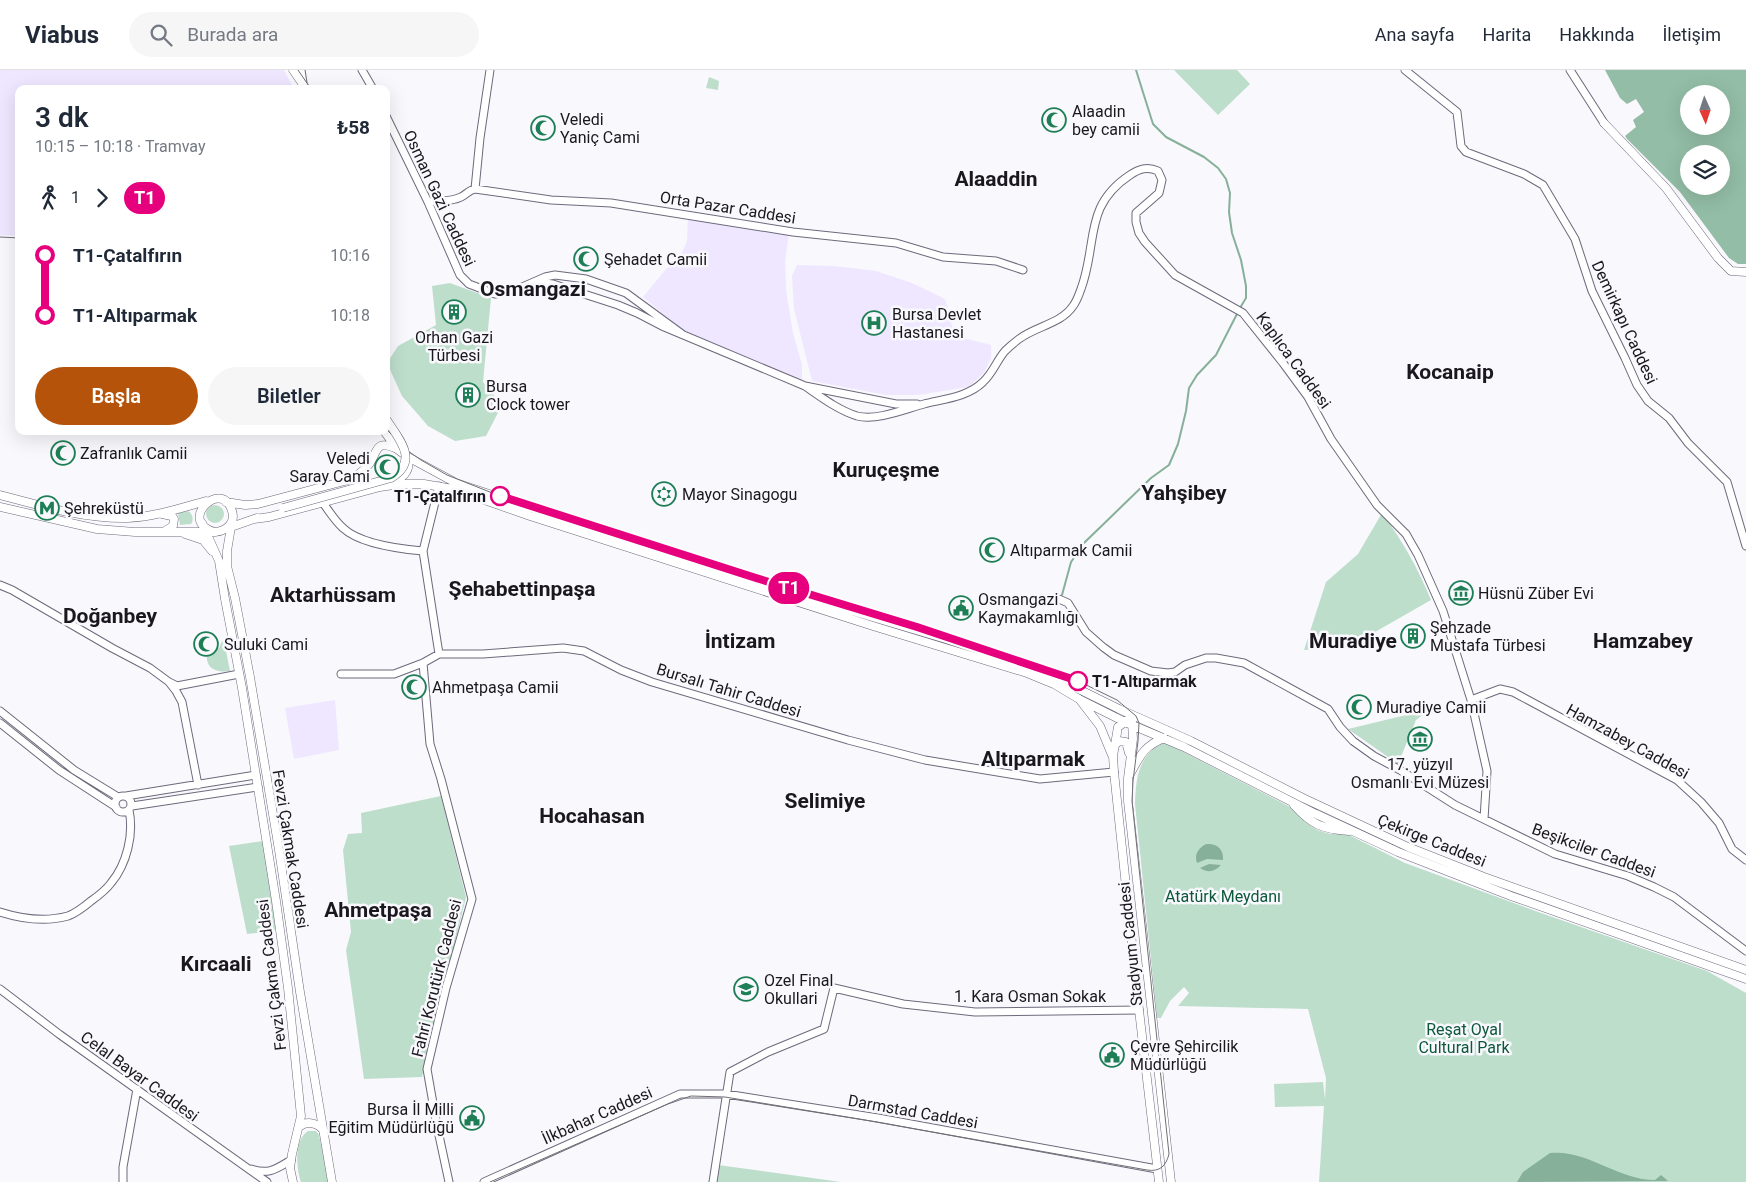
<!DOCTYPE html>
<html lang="tr">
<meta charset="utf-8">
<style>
:root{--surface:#fff;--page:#f6f6f7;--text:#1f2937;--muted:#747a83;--line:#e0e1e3;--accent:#b45309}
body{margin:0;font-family:Roboto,sans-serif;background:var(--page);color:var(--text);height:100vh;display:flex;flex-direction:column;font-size:19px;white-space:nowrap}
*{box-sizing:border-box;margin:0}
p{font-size:16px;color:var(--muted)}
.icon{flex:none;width:28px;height:28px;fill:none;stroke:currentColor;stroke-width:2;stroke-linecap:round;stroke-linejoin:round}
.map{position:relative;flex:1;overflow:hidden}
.details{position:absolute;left:15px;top:15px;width:375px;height:350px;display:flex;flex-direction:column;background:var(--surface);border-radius:10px;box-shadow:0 5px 20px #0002}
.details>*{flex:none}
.badge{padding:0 10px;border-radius:16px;font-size:18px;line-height:32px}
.needle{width:32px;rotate:177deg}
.tools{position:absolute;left:1680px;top:15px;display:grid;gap:10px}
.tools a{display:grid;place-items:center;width:50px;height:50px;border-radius:50%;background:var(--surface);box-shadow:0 5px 20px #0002;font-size:25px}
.map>.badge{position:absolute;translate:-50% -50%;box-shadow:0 0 0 2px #fff}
.legs{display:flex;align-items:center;gap:8px;height:55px;padding:0 20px;font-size:16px}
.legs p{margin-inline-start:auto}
.overview{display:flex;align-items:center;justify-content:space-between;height:85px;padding:0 20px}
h1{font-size:28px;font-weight:600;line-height:38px}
.primary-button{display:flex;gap:10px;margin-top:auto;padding:10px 20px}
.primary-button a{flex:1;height:58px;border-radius:30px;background:var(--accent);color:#fff;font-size:20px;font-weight:600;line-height:58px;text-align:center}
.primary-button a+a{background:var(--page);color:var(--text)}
ul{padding:0 20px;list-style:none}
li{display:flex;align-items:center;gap:18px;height:60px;font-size:19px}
li i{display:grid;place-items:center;width:8px;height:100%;margin:0 6px;background:currentColor}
li i::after{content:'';width:12px;height:12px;margin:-6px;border:4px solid;border-radius:50%;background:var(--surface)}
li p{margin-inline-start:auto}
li:first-child i{background:linear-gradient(#0000 50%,currentColor 0)}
li:last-child i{background:linear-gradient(currentColor 50%,#0000 0)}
header{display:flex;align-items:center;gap:30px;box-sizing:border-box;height:70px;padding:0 25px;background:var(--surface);border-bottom:1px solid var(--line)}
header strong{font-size:24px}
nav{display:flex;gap:28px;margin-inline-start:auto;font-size:18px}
.search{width:350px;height:45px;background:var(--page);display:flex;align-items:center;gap:12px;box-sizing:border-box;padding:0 18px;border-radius:28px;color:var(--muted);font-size:19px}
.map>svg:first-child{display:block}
.built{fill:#eee7ff}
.green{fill:#bedecc}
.forest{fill:#93bda6;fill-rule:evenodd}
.water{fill:#86b099}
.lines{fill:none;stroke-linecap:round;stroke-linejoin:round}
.stream{stroke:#86b099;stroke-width:2}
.secondary-casing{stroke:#6e697c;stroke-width:9}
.primary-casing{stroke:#6e697c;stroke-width:9}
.secondary{stroke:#fff;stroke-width:7}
.primary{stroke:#fff;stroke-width:8}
.tram{stroke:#706e74;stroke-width:1}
.primary-bridge-casing{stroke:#6e697c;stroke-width:9;stroke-linecap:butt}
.primary-bridge{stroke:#fff;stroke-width:8}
.line-1-casing{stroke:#fff;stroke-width:11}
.line-1{stroke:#e6007e;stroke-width:8}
.stop-1-dot{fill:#fff;stroke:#e6007e;stroke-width:2.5}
.labels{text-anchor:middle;stroke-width:5;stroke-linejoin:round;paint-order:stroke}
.poi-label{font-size:16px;fill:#1a171f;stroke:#f9f8fc;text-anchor:start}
.street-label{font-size:16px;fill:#1a171f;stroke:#f9f8fc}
.stop-label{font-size:16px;font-weight:bold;fill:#1a171f;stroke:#f9f8fc;text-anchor:end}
.park-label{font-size:16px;fill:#0c583a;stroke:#f9f8fc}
.district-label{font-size:21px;font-weight:bold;fill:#1a171f;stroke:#f9f8fc}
</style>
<header>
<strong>Viabus</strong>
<div class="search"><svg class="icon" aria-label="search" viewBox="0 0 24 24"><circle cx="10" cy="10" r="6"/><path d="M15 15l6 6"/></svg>Burada ara</div>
<nav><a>Ana sayfa</a><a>Harita</a><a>Hakkında</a><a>İletişim</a></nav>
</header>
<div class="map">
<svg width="1746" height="1112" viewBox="0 0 1746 1112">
<rect width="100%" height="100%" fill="#f9f8fc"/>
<path class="built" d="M0,0H284L294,19H19V166L0,165Z
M688,147L789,163L785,191L786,220L793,263L802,295V310L683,261L643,227L667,198L677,195L687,171Z
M797,195L834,196L876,201L912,213L945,229L955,266L991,275V288L984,303L968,317L918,325H886L812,311L794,239L792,206Z
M335,630L339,680L294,689L285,638Z"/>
<path class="green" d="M1174,0H1237L1250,14L1218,45Z
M709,7L719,11L718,20L706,18Z
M450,213L491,228L483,312L502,335L486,366L455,371L428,356L402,326L387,293L398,276L436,255L432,216Z
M206 444a9 9 0 1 1 18 0a9 9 0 1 1-18 0Z
M188,441C193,444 194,450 191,454L180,455L178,443Z
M1382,443C1402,470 1418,498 1431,530L1347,578L1304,580L1326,512L1358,484Z
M222,571H224L230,601C216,603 205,599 207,583L219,578Z
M1425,643L1416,650L1398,694L1348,659L1402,646Z
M1164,672L1298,741L1305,752L1317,760L1330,764L1345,763L1405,793L1541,843L1707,901L1746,923V1112H1319L1324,1036L1275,1037L1274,1014L1323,1012L1325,1029L1326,1008L1308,939L1178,936L1189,923L1184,917L1170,931L1161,948H1157L1135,734C1136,707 1138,686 1164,672Z
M441,726L466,827L422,1007L364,1009L346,880L351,862L343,780L348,764L362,763L361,743Z
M263,771L276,858L273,861L247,864L229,776Z
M308,1061H316L319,1065L329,1112H301C296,1099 294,1069 308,1061Z
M718,1095L841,1112H716Z"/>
<path class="forest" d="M1605,0H1746V194H1738L1729,188L1680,122L1627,69L1625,66L1636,57L1633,50L1644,42L1636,29L1627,34L1620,28ZM1689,24H1721V56H1689ZM1689,84H1721V116H1689Z"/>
<path class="water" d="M1206,774C1217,773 1224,779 1223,790L1207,789L1197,793C1194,785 1198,778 1206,774Z
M1209,794L1221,795C1215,802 1207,803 1200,798Z
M1550,1083C1587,1079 1618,1110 1655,1110L1661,1105L1668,1111L1517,1112L1523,1102Z"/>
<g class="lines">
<path class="stream" d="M1136,0L1153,54L1166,67L1204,87L1218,98L1226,109L1230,123L1229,142L1232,163L1241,190L1246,216V228L1240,238
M1062,525L1071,492L1085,472L1151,408L1169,395L1178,374L1186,341L1189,318L1197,305L1216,285L1238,242"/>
<g class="secondary-casing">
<path id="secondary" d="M301,0L303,13
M362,0L373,19
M1405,0L1457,42L1461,76L1466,82L1524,104L1543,115L1575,169L1592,221L1625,288L1637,315L1648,331L1669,348L1688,373L1727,412L1746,476
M1570,0L1604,53
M386,46L428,132L460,205L469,214L495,224L513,221L545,207L555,205L586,209L626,223L682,264
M475,119L480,68L490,0
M428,132C439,131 451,132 461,127C467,124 469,120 475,119L551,130L611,133L793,162L896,173L943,187L996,191L1023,200
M535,212L553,214L618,235L637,243L662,256L805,316L896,334H917
M805,316C821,327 838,340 857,346C877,351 905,339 924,334C944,329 968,327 983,312C993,303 997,290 1005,281C1009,277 1015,272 1019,269C1036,256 1061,254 1073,236C1077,231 1079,224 1081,219C1098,173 1083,136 1130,105C1139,99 1147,96 1158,101L1162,110L1159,123L1136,143V152L1139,163L1145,172L1175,205L1243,243L1283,293L1308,327L1331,369L1377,435L1406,464L1418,485L1443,541L1471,630L1487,701L1484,749
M323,433C329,441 335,451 343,458C360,474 400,479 423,481
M0,515L12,520L112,578L150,598L169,612L176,621L182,632L198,715
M1041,529H1059L1068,533L1086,562L1103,577L1114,585L1151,601L1168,603L1175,602L1185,595L1206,588H1216L1244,593L1328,639L1340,657L1353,671L1374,686L1400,700L1455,735L1555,784L1628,806L1654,817L1674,827L1746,881
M439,584L423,481L439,416
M423,593L430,674L441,709L472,829L446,918L427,999L437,1056L449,1112
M341,604H394L423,593L439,584H483L563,578L584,581L621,600L652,612L848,670L925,690L1040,709L1114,702
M169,612L177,616L239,604
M1471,630L1500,619L1513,622L1677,710L1701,732L1719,753L1732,779L1746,790
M0,641L74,700L118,727
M0,653L59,700L116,737
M115 734a8 8 0 1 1 16 0a8 8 0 1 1-16 0Z
M126,726L256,705
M132,736L258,717
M0,842C22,849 46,852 68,846C76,843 85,836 91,831C98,826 106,820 111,813C127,794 134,764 129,740
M0,919L59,964L267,1112
M251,1099C269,1105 276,1099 291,1090
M123,1112V1097L137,1019
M484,1112L680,1024H726L878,1048L1157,1099
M713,1112L730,1002L768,982L824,959L834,918L903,934L975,942L1139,940"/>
</g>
<g class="primary-casing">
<path id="primary" d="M293,0L306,19
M1604,53L1666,118L1718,188L1731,201L1746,202
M384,361L397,379L408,387L456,413L646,476L812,529L946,569L1042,601L1119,639L1191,671L1303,728L1408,777L1484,807L1746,900
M391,413C404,408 411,401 408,387
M0,425C41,436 85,449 128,448C154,447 181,438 206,431
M226,432L245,435L258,434L352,409C359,404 366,399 370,393C378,380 376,370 395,378
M0,437L97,459L135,462H215C226,461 236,453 232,441C222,407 176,452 215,462
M162,444L172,446L174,449L173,456L165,461
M254,449L269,447L380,417L400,414H424L453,419L530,446L873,556L1027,603L1054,614L1079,629L1125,652L1184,677L1316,744L1398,782L1511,826L1746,909
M232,451L227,481V496L235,528L250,607L279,780L300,922L332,1112
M202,453L219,491L225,529L242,618L276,831L288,918L301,1046L292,1084L290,1098L293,1112
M228,458L257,448
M185,464L203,470L212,481
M1080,630L1100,656L1112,685
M1129,649L1118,657L1113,686L1114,702L1139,940L1159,1112
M1132,652L1133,669L1128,708V731L1171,1112
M1114,676L1119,671L1126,672L1129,683
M1130,704C1140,686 1144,676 1164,668
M1294,735C1312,755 1322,759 1349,761
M299,1057C307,1050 318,1053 324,1061"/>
</g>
<use href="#secondary" class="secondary"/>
<use href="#primary" class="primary"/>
<path class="tram" d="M298,0L311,19
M0,167L19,168
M386,358L390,363L408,381L421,390L447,405L500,426L710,494L917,557L1042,598L1078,611L1117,630L1136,646L1139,653L1138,671L1133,711L1132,731L1169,1084C1166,1096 1160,1102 1147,1100L859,1049L725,1027L691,1026L668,1034L490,1112"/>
<g class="primary-bridge-casing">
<path id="primary-bridge" d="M283,438L391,408C420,391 399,369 386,349"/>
</g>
<use href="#primary-bridge" class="primary-bridge"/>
</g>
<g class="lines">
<g class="line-1-casing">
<path id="line-1" d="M500,426L756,508L917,557L1078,611"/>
</g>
<use href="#line-1" class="line-1"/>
</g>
<defs>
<g id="mosque-ring" transform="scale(1.25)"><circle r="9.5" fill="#f9f8fc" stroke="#1e7f56" stroke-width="1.5"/><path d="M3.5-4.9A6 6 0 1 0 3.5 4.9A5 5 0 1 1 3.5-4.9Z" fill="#1e7f56"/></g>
<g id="building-ring" transform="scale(1.25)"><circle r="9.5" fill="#f9f8fc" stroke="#1e7f56" stroke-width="1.5"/><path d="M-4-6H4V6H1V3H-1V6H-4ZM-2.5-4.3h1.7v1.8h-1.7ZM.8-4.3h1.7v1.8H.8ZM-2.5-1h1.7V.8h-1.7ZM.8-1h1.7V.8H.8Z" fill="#1e7f56"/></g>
<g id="hospital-ring" transform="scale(1.25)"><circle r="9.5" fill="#f9f8fc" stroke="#1e7f56" stroke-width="1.5"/><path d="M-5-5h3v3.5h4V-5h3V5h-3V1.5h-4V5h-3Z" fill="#1e7f56"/></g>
<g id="synagogue-ring" transform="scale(1.25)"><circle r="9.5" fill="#f9f8fc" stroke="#1e7f56" stroke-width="1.5"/><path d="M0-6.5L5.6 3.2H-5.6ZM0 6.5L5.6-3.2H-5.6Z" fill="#1e7f56"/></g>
<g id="metro-ring" transform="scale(1.25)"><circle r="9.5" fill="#f9f8fc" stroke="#1e7f56" stroke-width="1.5"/><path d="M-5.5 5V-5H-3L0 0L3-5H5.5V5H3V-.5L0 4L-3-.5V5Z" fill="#1e7f56"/></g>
<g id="museum-ring" transform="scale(1.25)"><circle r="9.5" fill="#f9f8fc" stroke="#1e7f56" stroke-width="1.5"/><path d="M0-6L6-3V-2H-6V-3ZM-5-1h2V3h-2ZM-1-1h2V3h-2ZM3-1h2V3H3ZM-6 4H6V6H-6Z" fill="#1e7f56"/></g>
<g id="civic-ring" transform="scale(1.25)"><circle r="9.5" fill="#f9f8fc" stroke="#1e7f56" stroke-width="1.5"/><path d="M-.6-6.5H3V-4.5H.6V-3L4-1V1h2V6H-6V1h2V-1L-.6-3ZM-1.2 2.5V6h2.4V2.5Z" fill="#1e7f56"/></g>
<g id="university-ring" transform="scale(1.25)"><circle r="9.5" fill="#f9f8fc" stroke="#1e7f56" stroke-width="1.5"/><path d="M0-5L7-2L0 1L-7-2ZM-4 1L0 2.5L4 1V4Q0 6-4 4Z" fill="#1e7f56"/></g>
</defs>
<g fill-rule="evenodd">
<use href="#mosque-ring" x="1054" y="50"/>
<use href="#mosque-ring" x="543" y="58"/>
<use href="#mosque-ring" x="586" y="189"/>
<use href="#building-ring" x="454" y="242"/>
<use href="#hospital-ring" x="874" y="253"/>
<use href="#building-ring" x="468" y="325"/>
<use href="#mosque-ring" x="63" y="383"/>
<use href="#mosque-ring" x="387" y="397"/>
<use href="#synagogue-ring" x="664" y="424"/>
<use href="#metro-ring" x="47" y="438"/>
<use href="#mosque-ring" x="992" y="480"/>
<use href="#museum-ring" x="1461" y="523"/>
<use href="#civic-ring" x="961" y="538"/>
<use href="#building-ring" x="1413" y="566"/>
<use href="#mosque-ring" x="206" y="574"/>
<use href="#mosque-ring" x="414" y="617"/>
<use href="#mosque-ring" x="1359" y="637"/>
<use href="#museum-ring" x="1420" y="669"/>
<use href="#university-ring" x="746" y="919"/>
<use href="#civic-ring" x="1112" y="985"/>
<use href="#civic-ring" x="472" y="1048"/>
</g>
<g class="stop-1-dot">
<circle cx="500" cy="426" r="9"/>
<circle cx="1078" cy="611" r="9"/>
</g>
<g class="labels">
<g class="poi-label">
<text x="1072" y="47">Alaadin<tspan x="1072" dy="18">bey camii</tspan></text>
<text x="560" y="55">Veledi<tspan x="560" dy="18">Yaniç Cami</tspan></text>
<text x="604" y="195">Şehadet Camii</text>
<text x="892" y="250">Bursa Devlet<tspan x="892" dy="18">Hastanesi</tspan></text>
<text x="454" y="273" text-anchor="middle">Orhan Gazi<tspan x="454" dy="18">Türbesi</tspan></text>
<text x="486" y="322">Bursa<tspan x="486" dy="18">Clock tower</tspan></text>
<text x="80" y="389">Zafranlık Camii</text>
<text x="370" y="394" text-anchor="end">Veledi<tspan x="370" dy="18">Saray Cami</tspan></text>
<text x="682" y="430">Mayor Sinagogu</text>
<text x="64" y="444">Şehreküstü</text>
<text x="1010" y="486">Altıparmak Camii</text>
<text x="1478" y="529">Hüsnü Züber Evi</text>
<text x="978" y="535">Osmangazi<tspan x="978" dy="18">Kaymakamlığı</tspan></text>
<text x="1430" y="563">Şehzade<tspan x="1430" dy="18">Mustafa Türbesi</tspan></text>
<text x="224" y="580">Suluki Cami</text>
<text x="432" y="623">Ahmetpaşa Camii</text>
<text x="1376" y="643">Muradiye Camii</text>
<text x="1420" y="700" text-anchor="middle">17. yüzyıl<tspan x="1420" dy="18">Osmanlı Evi Müzesi</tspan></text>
<text x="764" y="916">Ozel Final<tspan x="764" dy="18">Okullari</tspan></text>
<text x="1130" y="982">Çevre Şehircilik<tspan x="1130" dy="18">Müdürlüğü</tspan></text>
<text x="454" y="1045" text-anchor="end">Bursa İl Milli<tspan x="454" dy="18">Eğitim Müdürlüğü</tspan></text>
</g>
<g class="street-label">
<text transform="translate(440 128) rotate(65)" y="6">Osman Gazi Caddesi</text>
<text transform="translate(728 137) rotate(9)" y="6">Orta Pazar Caddesi</text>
<text transform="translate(1625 252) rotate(65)" y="6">Demirkapı Caddesi</text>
<text transform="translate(1294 290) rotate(54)" y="6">Kaplıca Caddesi</text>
<text transform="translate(729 620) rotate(17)" y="6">Bursalı Tahir Caddesi</text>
<text transform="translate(1628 671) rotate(29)" y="6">Hamzabey Caddesi</text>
<text transform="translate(1432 770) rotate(22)" y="6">Çekirge Caddesi</text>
<text transform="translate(291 779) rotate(81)" y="6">Fevzi Çakmak Caddesi</text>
<text transform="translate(1594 780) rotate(20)" y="6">Beşikciler Caddesi</text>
<text transform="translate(1130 874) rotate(-96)" y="6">Stadyum Caddesi</text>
<text transform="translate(271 905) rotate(-97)" y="6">Fevzi Çakma Caddesi</text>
<text transform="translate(436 908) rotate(-76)" y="6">Fahri Korutürk Caddesi</text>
<text x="1030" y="932">1. Kara Osman Sokak</text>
<text transform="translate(140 1006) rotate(36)" y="6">Celal Bayar Caddesi</text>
<text transform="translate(913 1041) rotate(10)" y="6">Darmstad Caddesi</text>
<text transform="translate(597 1045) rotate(-24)" y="6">İlkbahar Caddesi</text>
</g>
<g class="stop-label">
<text x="486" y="432">T1-Çatalfırın</text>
<text x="1092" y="617" text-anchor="start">T1-Altıparmak</text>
</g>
<g class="park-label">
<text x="1223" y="832">Atatürk Meydanı</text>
<text x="1464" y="965">Reşat Oyal<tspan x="1464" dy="18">Cultural Park</tspan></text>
</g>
<g class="district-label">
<text x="996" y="116">Alaaddin</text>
<text x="533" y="226">Osmangazi</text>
<text x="1450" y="309">Kocanaip</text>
<text x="886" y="407">Kuruçeşme</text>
<text x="1184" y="430">Yahşibey</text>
<text x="522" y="526">Şehabettinpaşa</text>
<text x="333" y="532">Aktarhüssam</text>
<text x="110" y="553">Doğanbey</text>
<text x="740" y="578">İntizam</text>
<text x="1353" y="578">Muradiye</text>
<text x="1643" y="578">Hamzabey</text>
<text x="1033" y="696">Altıparmak</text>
<text x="825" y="738">Selimiye</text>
<text x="592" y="753">Hocahasan</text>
<text x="378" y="847">Ahmetpaşa</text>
<text x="216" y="901">Kırcaali</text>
</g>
</g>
</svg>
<div class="tools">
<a><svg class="needle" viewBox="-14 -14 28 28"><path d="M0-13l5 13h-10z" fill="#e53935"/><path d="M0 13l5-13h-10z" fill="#747a83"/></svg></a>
<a><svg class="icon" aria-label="layers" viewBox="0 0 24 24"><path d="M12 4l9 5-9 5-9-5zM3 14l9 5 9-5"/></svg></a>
</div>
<b class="badge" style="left:789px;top:518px;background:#e6007e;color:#fff">T1</b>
<section class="details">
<div class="overview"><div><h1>3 dk</h1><p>10:15 – 10:18 · Tramvay</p></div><b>₺58</b></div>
<div class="legs"><svg class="icon" aria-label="walk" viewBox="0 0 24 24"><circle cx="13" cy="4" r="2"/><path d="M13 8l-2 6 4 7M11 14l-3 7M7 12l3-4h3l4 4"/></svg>1<svg class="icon" aria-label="forward" viewBox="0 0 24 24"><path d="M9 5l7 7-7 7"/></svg><b class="badge" style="background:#e6007e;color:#fff">T1</b></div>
<ul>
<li><i style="color:#e6007e"></i><b>T1-Çatalfırın</b><p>10:16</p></li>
<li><i style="color:#e6007e"></i><b>T1-Altıparmak</b><p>10:18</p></li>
</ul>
<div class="primary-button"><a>Başla</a><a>Biletler</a></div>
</section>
</div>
